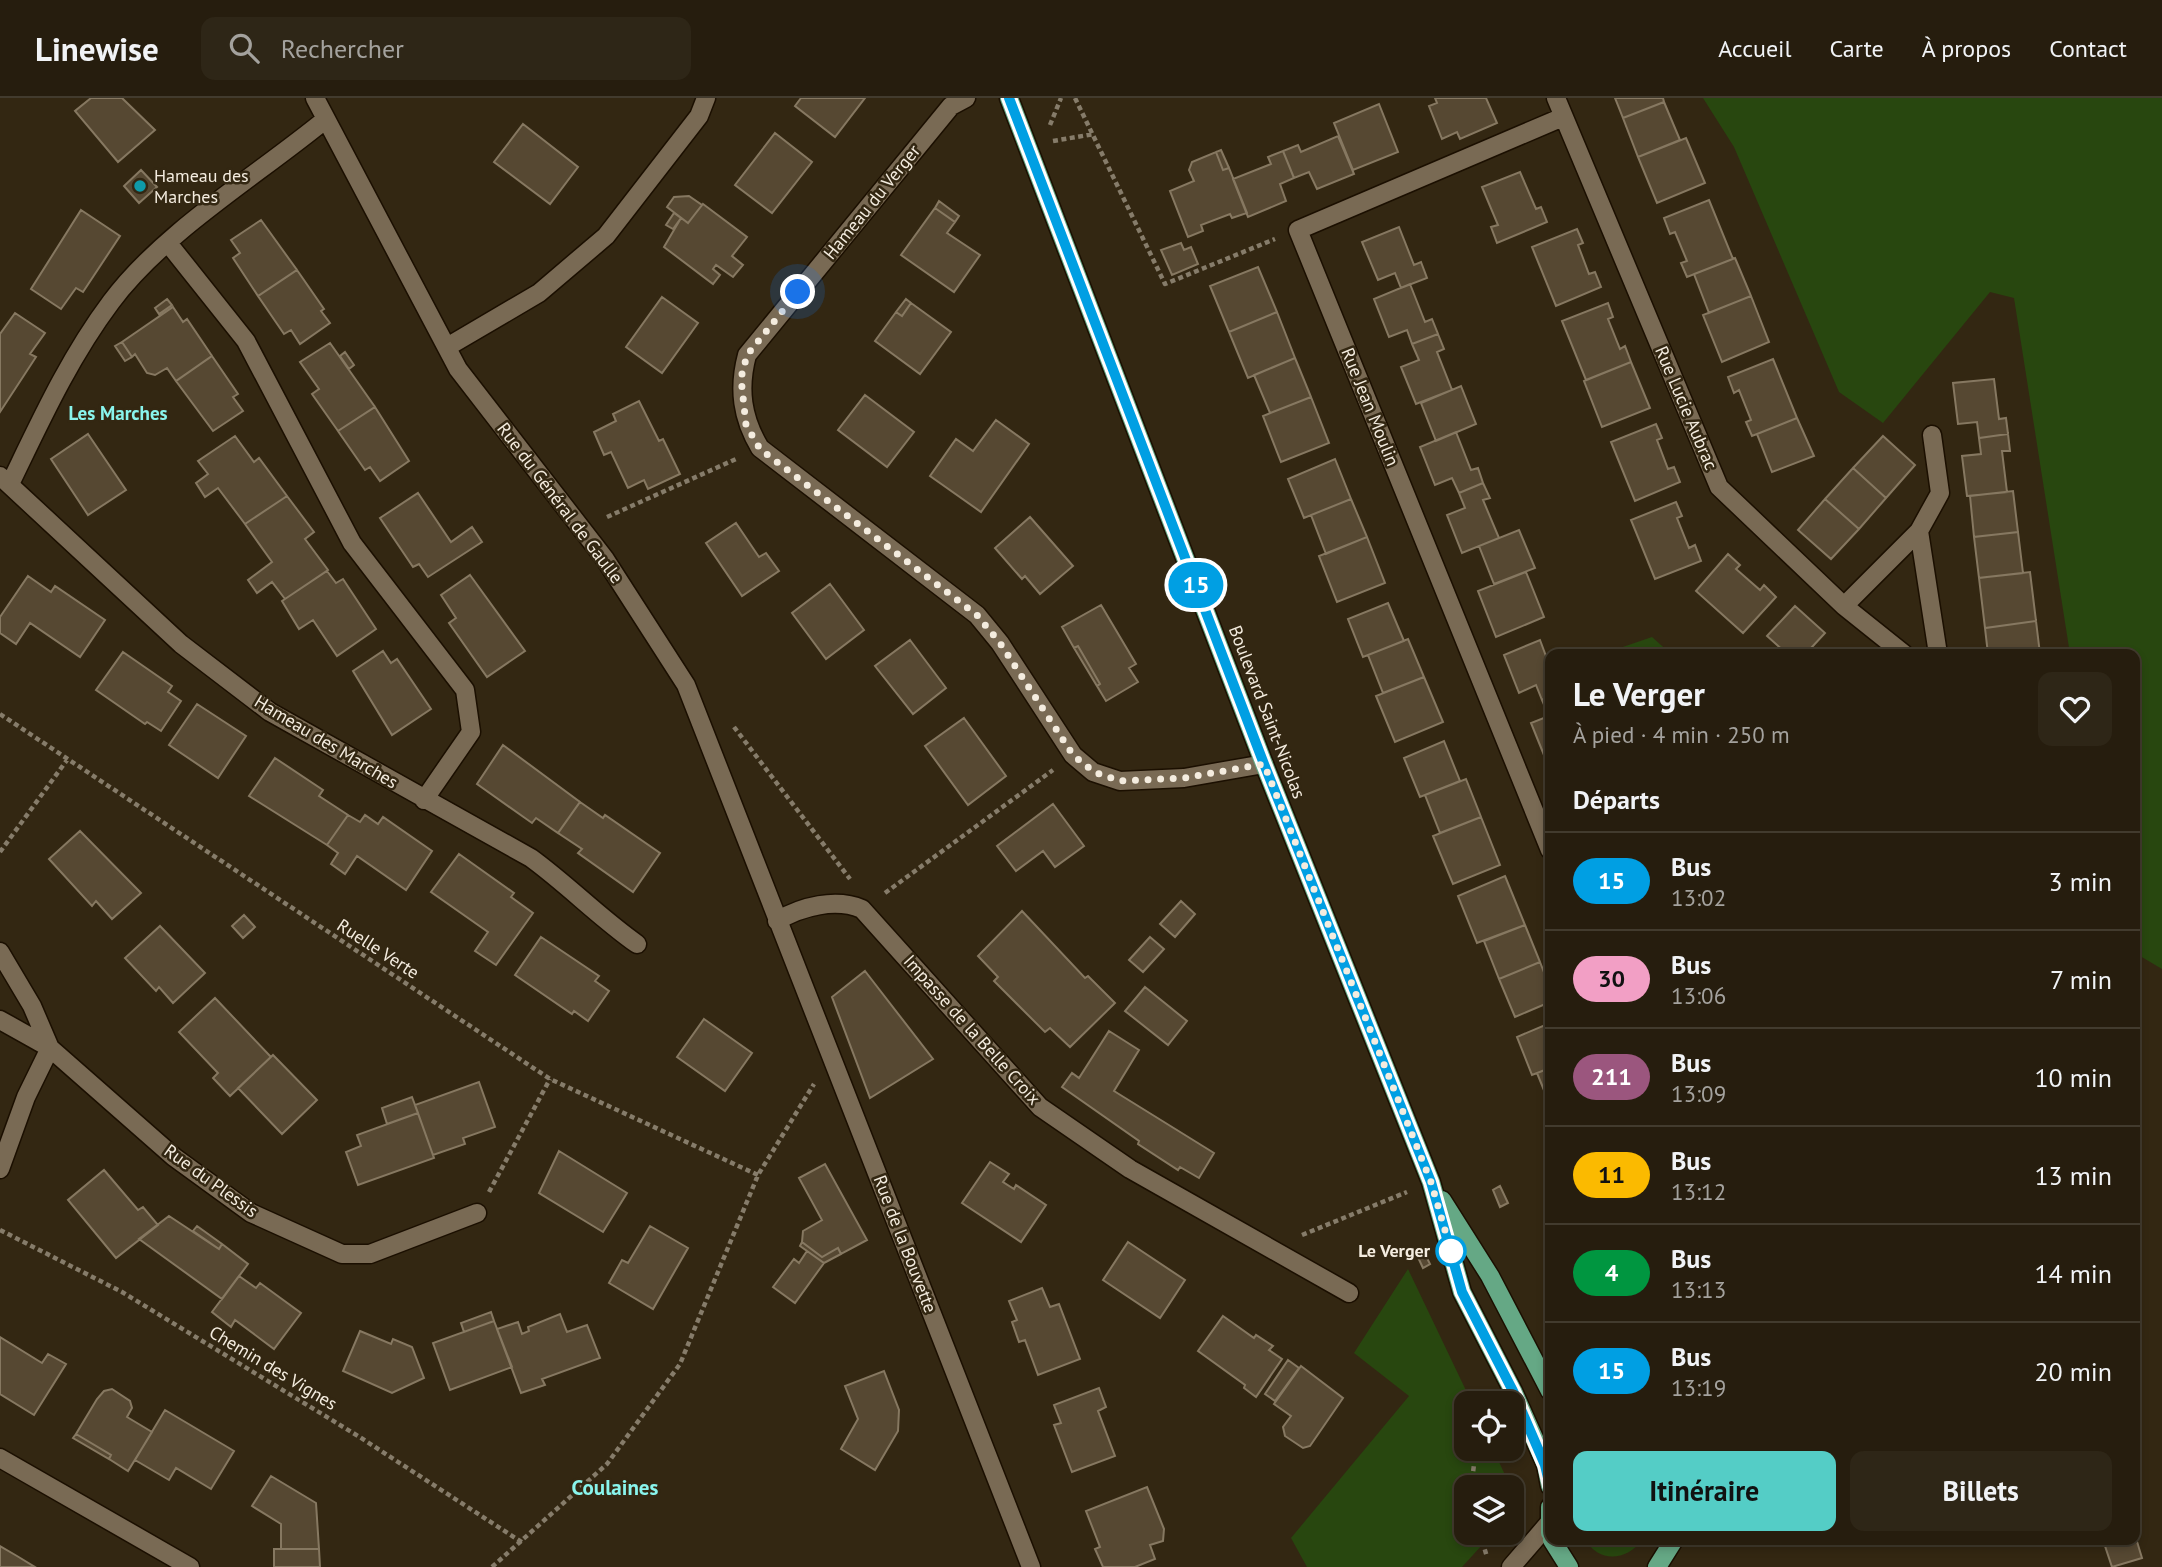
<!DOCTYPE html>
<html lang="fr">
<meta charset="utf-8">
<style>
:root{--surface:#261d0e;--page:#2e2617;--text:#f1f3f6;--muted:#a4a29e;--line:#423b2e;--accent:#54cdc6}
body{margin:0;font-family:"PT Sans",sans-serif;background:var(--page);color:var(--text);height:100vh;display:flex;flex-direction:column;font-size:26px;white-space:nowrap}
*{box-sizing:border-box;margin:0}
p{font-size:23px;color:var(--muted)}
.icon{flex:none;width:38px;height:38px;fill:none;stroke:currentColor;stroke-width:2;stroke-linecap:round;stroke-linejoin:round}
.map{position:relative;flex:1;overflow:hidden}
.side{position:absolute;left:1545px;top:551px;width:595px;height:896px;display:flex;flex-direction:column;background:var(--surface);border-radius:14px;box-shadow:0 4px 10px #0003,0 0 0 2px var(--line)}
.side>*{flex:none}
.badge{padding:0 14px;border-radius:23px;font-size:24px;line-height:46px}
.controls{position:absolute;left:1454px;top:1293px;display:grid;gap:14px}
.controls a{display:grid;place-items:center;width:70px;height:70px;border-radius:14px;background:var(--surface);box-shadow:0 4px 10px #0003,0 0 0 2px var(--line);font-size:35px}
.you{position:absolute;width:35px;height:35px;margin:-18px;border:5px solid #fff;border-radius:50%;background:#1a73e8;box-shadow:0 0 0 10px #1a73e833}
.map>.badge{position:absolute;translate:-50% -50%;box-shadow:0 0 0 4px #fff}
h2{padding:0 28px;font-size:26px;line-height:63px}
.round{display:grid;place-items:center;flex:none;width:74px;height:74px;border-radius:14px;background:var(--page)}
.headline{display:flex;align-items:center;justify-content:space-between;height:119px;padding:0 28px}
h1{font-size:33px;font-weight:700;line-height:52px}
.button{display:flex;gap:14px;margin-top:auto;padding:14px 28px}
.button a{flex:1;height:80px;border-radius:14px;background:var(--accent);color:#111;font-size:28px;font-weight:700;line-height:80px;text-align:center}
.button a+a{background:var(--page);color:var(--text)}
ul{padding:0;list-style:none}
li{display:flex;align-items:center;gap:21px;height:98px;padding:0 28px;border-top:2px solid var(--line)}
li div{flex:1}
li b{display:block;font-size:26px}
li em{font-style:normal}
li .badge{min-width:77px;font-weight:700;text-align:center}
header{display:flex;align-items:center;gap:42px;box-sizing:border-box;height:98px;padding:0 35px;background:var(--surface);border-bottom:2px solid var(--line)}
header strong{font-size:33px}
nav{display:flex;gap:38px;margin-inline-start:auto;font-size:24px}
.search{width:490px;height:63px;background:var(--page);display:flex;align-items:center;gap:18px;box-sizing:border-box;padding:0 24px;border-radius:14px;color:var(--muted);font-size:26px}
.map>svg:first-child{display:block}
.green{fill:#28470f}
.building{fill:#564832;stroke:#867861;stroke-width:2}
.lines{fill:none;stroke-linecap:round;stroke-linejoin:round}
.minor-casing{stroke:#1b0f00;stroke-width:21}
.major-casing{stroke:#1b0f00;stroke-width:21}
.path{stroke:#867c6a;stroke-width:4.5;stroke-dasharray:5 3.5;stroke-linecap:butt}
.minor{stroke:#796a54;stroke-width:18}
.major{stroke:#65a885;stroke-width:18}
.line-casing{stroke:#fff;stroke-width:16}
.line{stroke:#009fe3;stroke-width:10}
.walk{stroke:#f4ecdf;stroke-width:7;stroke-dasharray:0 12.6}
.culture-dot{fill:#0f9aa8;stroke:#332712;stroke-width:2.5}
.stop-dot{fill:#fff;stroke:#009fe3;stroke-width:3.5}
.labels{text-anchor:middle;stroke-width:5;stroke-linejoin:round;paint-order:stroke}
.poi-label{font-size:18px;fill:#f4ecdf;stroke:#332712;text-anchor:start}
.street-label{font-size:18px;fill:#f4ecdf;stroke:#332712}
.stop-label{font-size:18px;font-weight:bold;fill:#f4ecdf;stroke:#332712;text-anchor:end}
.neighbourhood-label{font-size:19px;font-weight:bold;fill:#89f4ec;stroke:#332712}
.quarter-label{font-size:21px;font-weight:bold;fill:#89f4ec;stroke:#332712}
</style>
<header>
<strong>Linewise</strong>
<div class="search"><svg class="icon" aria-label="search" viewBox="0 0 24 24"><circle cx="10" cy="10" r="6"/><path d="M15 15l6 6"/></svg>Rechercher</div>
<nav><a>Accueil</a><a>Carte</a><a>À propos</a><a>Contact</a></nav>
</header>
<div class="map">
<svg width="2162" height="1469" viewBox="0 0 2162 1469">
<rect width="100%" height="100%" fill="#332712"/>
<path class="green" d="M1703,0H2162V871L2135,855V556H2070L2014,200L1990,194L1883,325L1839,294L1734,49Z
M1652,539L1671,556H1616L1614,552Z
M1408,1171L1472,1305L1466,1306V1351H1493L1506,1379L1505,1389L1466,1390V1435H1493L1462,1469H1307L1291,1440L1409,1298L1354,1255Z
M1586,1442H1642C1628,1462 1599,1466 1586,1442Z"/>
<path class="building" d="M91,0H122L155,32L118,64L75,13Z
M801,0H865L835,39L795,8Z
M1435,0H1486L1497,25L1460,41L1457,34L1442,41L1429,8L1437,5Z
M1615,0H1663L1664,4L1623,20Z
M1664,4L1680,42L1638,59L1623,20Z
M1379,6L1398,54L1353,72L1334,25Z
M523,26L578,69L550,106L494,64Z
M775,35L812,64L772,115L735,87Z
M1338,38L1354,76L1317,91L1309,74L1294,80L1283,53L1298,47L1301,54Z
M1686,40L1705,85L1657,105L1638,59Z
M1221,52L1229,70L1223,72L1216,54Z
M1283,53L1294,80L1280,86L1286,103L1248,119L1233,81L1271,66L1268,59Z
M1216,54L1223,72L1229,70L1247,115L1232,120L1230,116L1201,127L1203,133L1188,139L1170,93L1194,83L1189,72L1192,64Z
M141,72L157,89L139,105L124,88Z
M1520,74L1536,111L1541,109L1547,124L1497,145L1491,129L1498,127L1482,89Z
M689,98L702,107L688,125L667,109L674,99Z
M1709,102L1733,161L1687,179L1681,165L1687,163L1675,134L1670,136L1664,120Z
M939,103L959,118L955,124L935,110Z
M703,106L747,139L732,158L743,167L733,179L716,167L713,171L720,177L713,186L664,149L681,120L688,125Z
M935,110L955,124L947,135L980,157L954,194L901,157Z
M81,112L120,138L83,194L76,190L61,211L31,191Z
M674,115L681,120L673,131L666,127Z
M261,122L297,172L258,198L233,160L240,155L231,142Z
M1399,129L1414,167L1421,164L1427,180L1401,190L1395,175L1378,182L1362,144Z
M1577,131L1583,145L1578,147L1589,176L1595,174L1601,189L1556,208L1532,149Z
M1181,145L1184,152L1191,149L1198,166L1172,177L1161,152Z
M1735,160L1751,198L1709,215L1694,176Z
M1258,169L1277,214L1229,234L1210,188Z
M297,172L324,211L321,213L330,225L300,246L291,232L284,236L258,198Z
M1410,186L1425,224L1432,221L1438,236L1412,246L1407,232L1389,239L1374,201Z
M1751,198L1769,244L1722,264L1703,217Z
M662,199L698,225L662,275L626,249Z
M167,201L172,207L159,216L155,210Z
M906,201L911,205L902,218L896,214Z
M911,205L951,234L920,276L875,243L896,214L902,218Z
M1608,205L1613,219L1608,221L1620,251L1625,248L1631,264L1586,282L1562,223Z
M173,209L183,224L187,221L212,258L176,283L167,270L155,277L147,275L135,256L132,259L122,244Z
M1277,214L1295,260L1248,280L1229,234Z
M15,215L45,235L30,256L36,259L0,314V236Z
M1438,236L1444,251L1437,254L1452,292L1416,306L1401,269L1419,262L1412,246Z
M122,244L132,259L125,263L115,248Z
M330,245L375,309L338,333L312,296L319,291L300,264Z
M345,254L354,267L349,271L340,258Z
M212,258L238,296L233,299L243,313L213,333L176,283Z
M1295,260L1311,299L1270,315L1254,277Z
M1773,261L1797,320L1752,338L1746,324L1751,322L1739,292L1734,295L1728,279Z
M1631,264L1650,310L1602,329L1584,283Z
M1994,281L1999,321L2006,320L2008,336L1979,340L1977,324L1958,326L1953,285Z
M1461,288L1476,326L1436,343L1421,305Z
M865,297L914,334L887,369L838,332Z
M1311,299L1329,345L1281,364L1263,318Z
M639,303L659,343L663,341L680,376L648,391L644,382L628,390L611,354L604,357L594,334L616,323L613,316Z
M375,309L409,363L380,383L370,369L365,372L338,333Z
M1797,320L1814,358L1772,374L1757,336Z
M996,322L1029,346L981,414L930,378L956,341L973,353Z
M1656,326L1662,340L1657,342L1668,371L1674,369L1680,384L1635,403L1611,344Z
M1456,334L1471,372L1478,370L1483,385L1459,395L1452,380L1435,387L1420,349Z
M88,336L126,392L88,417L51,361Z
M2008,336L2010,353H2002L2007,394L1967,398L1962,358L1981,356L1979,340Z
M235,338L254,364L259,360L287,398L245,426L218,390L205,399L196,385L208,376L198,363Z
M1883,338L1915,367L1886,400L1853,370Z
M1335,361L1351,401L1304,420L1288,381Z
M1853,370L1886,400L1859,431L1825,401Z
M1483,385L1490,400L1483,402L1499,440L1462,455L1447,417L1465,410L1459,395Z
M2013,393L2018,434L1974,439L1970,398Z
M418,395L451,444L472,429L482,444L428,479L419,466L413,469L380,420Z
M287,398L314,434L305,441L328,472L285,501L272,484L257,495L248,482L272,464L245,426Z
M1351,401L1367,439L1326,456L1311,417Z
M1825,401L1859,431L1831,461L1798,432Z
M1676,404L1682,418L1677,420L1689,450L1695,447L1701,463L1655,481L1631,422Z
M1030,419L1073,468L1040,496L1025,478L1022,481L995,450Z
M736,425L759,459L766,455L779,473L742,498L706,445Z
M1519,432L1535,470L1494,486L1479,448Z
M2018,434L2023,475L1979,480L1974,439Z
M1367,439L1385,485L1337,504L1319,458Z
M1728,456L1740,467L1736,471L1760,492L1764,487L1776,499L1743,535L1696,493Z
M327,473L336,485L343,481L376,531L337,558L313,522L299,531L282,503Z
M1526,474L1544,519L1496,539L1478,493Z
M2030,474L2036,523L1985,530L1979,480Z
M470,477L525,553L487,579L449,525L456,520L441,497Z
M28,478L51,494L55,488L105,522L80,559L30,525L16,546L0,535V519Z
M830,486L864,532L826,561L792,515Z
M1388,505L1404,543L1363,559L1348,521Z
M1101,507L1136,566L1129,570L1138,584L1106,603L1097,588L1100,586L1078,548L1074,550L1062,529Z
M1795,508L1825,535L1812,549L1820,556H1787L1767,538Z
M2036,523L2040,556H1988L1985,530Z
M1408,541L1424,579L1383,595L1368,557Z
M910,542L946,590L913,616L875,568Z
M1540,542L1550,569V599L1542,602L1536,587L1519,595L1504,557Z
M1078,548L1100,586L1097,588L1074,550Z
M383,553L391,565L397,561L431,611L392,637L353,573Z
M123,554L172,588L168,594L181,603L161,633L147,624L145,626L96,592Z
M1424,579L1443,624L1395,644L1376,598Z
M1550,599V660L1546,662L1531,625L1549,618L1542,602Z
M197,606L246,638L218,680L169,647Z
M964,620L1006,678L968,707L925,648Z
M1444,643L1460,683L1420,699L1404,660Z
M503,647L580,704L558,735L536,720L532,725L477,686Z
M275,660L323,692L319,698L348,717L327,747L249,698Z
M1466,681L1481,719L1440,735L1425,697Z
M580,704L603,720L605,717L660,755L633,794L578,755L582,751L558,735Z
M1053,706L1084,748L1055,769L1043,753L1016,773L997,748Z
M348,717L360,724L365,717L378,726L383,719L432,753L406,792L357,758L345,776L331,766L338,755L327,747Z
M1481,719L1500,767L1453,786L1433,738Z
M80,733L141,795L112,821L96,803L92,808L49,761Z
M459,756L514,795L511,799L533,815L496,867L475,853L488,834L431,794Z
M1505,778L1525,827L1477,845L1458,798Z
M1181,803L1195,816L1175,839L1160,826Z
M1022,813L1085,880L1088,878L1115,905L1070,949L1050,930L1045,934L994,883L998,879L978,858Z
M244,817L255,829L243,840L232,828Z
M1525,827L1540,864L1499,881L1484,843Z
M160,828L205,875L173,905L159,889L156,893L125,860Z
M541,839L599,878L595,883L609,893L588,923L574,913L572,916L515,877Z
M1150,839L1164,851L1143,874L1129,862Z
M1540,864L1550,890V904L1515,919L1499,881Z
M865,873L933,961L870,1000L832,899Z
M1145,889L1187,923L1168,947L1125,913Z
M215,900L271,959L230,998L213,980L218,975L179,934Z
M704,921L752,955L725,993L677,959Z
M1550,925V970L1532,977L1517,939Z
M1109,933L1139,952L1114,993L1214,1055L1199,1080L1180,1069L1178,1072L1138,1046L1139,1043L1062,989L1072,975L1079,980Z
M273,957L317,1002L282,1036L238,990Z
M1550,970V1007L1537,975Z
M479,984L495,1029L463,1040L465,1046L433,1057L415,1007Z
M412,999L418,1015L387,1026L382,1010Z
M418,1015L434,1060L358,1087L346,1054L361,1048L357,1037Z
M559,1053L627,1095L603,1134L539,1095Z
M990,1064L1009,1076L1003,1084L1014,1091L1016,1087L1046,1107L1021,1144L962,1105Z
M825,1066L867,1142L841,1156L838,1150L822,1159L802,1144L803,1133L822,1122L799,1080Z
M104,1072L138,1112L143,1109L158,1127L116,1160L68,1102Z
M1500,1088L1508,1105L1500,1109L1493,1092Z
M169,1118L219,1151L222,1146L248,1166L222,1201L139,1141Z
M197,1128L222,1146L219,1151L193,1133Z
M650,1128L688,1150L653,1211L609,1185L622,1162L628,1165Z
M802,1144L822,1159L838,1150L841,1156L824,1165L800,1148Z
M1128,1144L1185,1182L1160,1220L1103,1182Z
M1422,1150L1430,1166L1423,1170L1415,1153Z
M807,1153L824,1165L795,1205L773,1189L794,1161L799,1165Z
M239,1178L256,1190L260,1185L301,1215L274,1251L235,1222L231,1229L212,1214Z
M1042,1190L1050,1209L1059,1206L1080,1261L1038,1277L1025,1242L1019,1244L1012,1224L1017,1222L1009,1203Z
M491,1214L494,1223L464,1234L461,1225Z
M560,1216L567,1234L587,1227L600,1260L542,1281L545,1287L521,1295L497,1231L518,1224L522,1236L529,1233L528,1229Z
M1223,1218L1254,1240L1256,1237L1273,1248L1269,1252L1282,1261L1256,1299L1244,1290L1245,1287L1198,1253Z
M494,1223L512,1269L450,1292L433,1245Z
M360,1233L391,1246L393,1241L412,1249L424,1280L392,1295L343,1273Z
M0,1239L42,1265L48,1256L66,1266L34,1317L0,1296Z
M1288,1262L1299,1270L1275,1303L1265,1296Z
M1301,1268L1343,1300L1310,1348L1303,1350L1285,1338L1283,1329L1291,1318L1274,1306Z
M884,1273L899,1312L898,1333L875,1372L841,1351L858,1321L845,1288Z
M1099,1290L1106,1309L1098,1313L1115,1358L1072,1374L1054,1327L1061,1325L1054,1307Z
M112,1291L130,1303L132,1310L127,1319L152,1334L128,1373L109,1361L111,1357L76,1336L97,1301L104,1293Z
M165,1312L234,1353L211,1391L176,1370L169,1382L135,1362Z
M76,1336L111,1357L109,1361L73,1340Z
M271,1378L316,1405L319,1451H281V1426L252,1408Z
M1147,1389L1164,1431L1163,1443L1150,1447L1155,1461L1135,1469H1103L1095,1451L1100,1449L1086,1413Z
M2135,1437L2142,1460L2112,1469L2103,1442H2135Z
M0,1448L17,1458L35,1469H0Z
M274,1451H319L320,1469H274Z"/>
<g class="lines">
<g class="minor-casing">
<path id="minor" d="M315,0L458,271L605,461L686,587L1031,1469
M966,0L951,8L747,257C738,291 742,320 760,350L977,517L1000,545L1073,657L1093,674L1120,683L1184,680L1264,666
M1556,0L1719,389L1844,508L1904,556
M168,145L246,243L352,445L465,592L471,634L424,702
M447,249L539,195L606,138L699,18L706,0
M0,378L181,546L270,614L531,760C568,787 600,820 637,846
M10,386C40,324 69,260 111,204C163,134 258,77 326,21
M1919,433L1940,395L1932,337
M1844,508L1919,433L1938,556
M1550,752L1298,132L1563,19
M777,823C802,808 836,800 862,811L1040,1009L1130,1071L1349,1195
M0,854L32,908L50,950
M0,922L50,950L174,1059L251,1115L342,1156H370L477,1115
M0,1071L26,999L50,950
M0,1360L190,1469
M1511,1469L1549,1425"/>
</g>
<g class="major-casing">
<path id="major" d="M1009,0L1264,666L1431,1084L1462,1194L1513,1293L1546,1367L1550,1388
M1442,1102L1490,1178L1550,1293
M1550,1409V1435
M1552,1442L1569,1469
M1657,1469L1674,1442"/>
</g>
<path class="path" d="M1075,0L1165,186L1275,141
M1050,27L1061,0
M1053,43L1094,36
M607,419L736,361
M0,616L550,981L758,1077
M734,629L850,781
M0,754L67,662
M885,795L1053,672
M489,1094L550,981
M0,1132L122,1194L358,1338L523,1445
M1302,1137L1407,1094
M1471,1390L1476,1351
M1480,1435L1487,1459
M492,1469L607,1366L680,1266L758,1077L814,986"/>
<use href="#minor" class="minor"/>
<use href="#major" class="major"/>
</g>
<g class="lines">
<g class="line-casing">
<path id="line" d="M1009,0L1264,666L1431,1084L1462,1194L1513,1293L1545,1367L1550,1388"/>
</g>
<use href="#line" class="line"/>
<path class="walk" d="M798,194L747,257L741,280L746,327L760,351L977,517L1000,545L1073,657L1094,674L1120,683L1184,680L1264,666L1431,1084L1451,1153"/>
</g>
<circle class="culture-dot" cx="140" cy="88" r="7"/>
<circle class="stop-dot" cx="1451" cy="1153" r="14"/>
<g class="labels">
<g class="poi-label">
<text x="154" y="84">Hameau des<tspan x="154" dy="21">Marches</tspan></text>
</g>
<g class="street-label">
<text transform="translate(872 104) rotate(-51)" y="6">Hameau du Verger</text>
<text transform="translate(1370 309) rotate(68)" y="6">Rue Jean Moulin</text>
<text transform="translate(1686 310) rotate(67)" y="6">Rue Lucie Aubrac</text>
<text transform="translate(560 405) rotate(53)" y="6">Rue du Général de Gaulle</text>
<text transform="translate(1267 614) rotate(69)" y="6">Boulevard Saint-Nicolas</text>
<text transform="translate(326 644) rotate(31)" y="6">Hameau des Marches</text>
<text transform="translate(378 851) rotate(33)" y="6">Ruelle Verte</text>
<text transform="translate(972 932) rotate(48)" y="6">Impasse de la Belle Croix</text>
<text transform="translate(211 1083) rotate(36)" y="6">Rue du Plessis</text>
<text transform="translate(905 1146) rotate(69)" y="6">Rue de la Bouvette</text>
<text transform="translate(273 1270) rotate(31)" y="6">Chemin des Vignes</text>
</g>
<g class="stop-label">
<text x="1430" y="1159">Le Verger</text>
</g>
<g class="neighbourhood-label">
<text x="118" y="322">Les Marches</text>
</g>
<g class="quarter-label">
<text x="615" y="1397">Coulaines</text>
</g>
</g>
</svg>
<div class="controls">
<a><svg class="icon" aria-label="locate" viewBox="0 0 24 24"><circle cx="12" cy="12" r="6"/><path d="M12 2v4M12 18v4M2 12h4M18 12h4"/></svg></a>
<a><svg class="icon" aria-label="layers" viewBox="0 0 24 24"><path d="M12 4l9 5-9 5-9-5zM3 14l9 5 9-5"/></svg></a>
</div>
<div class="you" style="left:798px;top:194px"></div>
<b class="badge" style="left:1196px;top:487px;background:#009fe3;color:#fff">15</b>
<section class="side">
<div class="headline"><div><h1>Le Verger</h1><p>À pied · 4 min · 250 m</p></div><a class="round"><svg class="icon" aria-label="heart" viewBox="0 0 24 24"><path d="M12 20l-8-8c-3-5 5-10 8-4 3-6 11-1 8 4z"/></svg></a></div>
<h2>Départs</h2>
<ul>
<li><span class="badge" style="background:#009fe3;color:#fff">15</span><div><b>Bus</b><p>13:02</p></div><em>3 min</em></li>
<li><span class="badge" style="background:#f29fc5;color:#111">30</span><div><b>Bus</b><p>13:06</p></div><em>7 min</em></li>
<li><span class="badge" style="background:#9b567e;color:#fff">211</span><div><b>Bus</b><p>13:09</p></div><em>10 min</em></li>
<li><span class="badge" style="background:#fbba00;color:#111">11</span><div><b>Bus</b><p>13:12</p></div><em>13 min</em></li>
<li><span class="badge" style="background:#009640;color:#fff">4</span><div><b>Bus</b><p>13:13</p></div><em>14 min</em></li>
<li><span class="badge" style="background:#009fe3;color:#fff">15</span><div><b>Bus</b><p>13:19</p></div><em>20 min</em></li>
</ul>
<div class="button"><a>Itinéraire</a><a>Billets</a></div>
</section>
</div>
